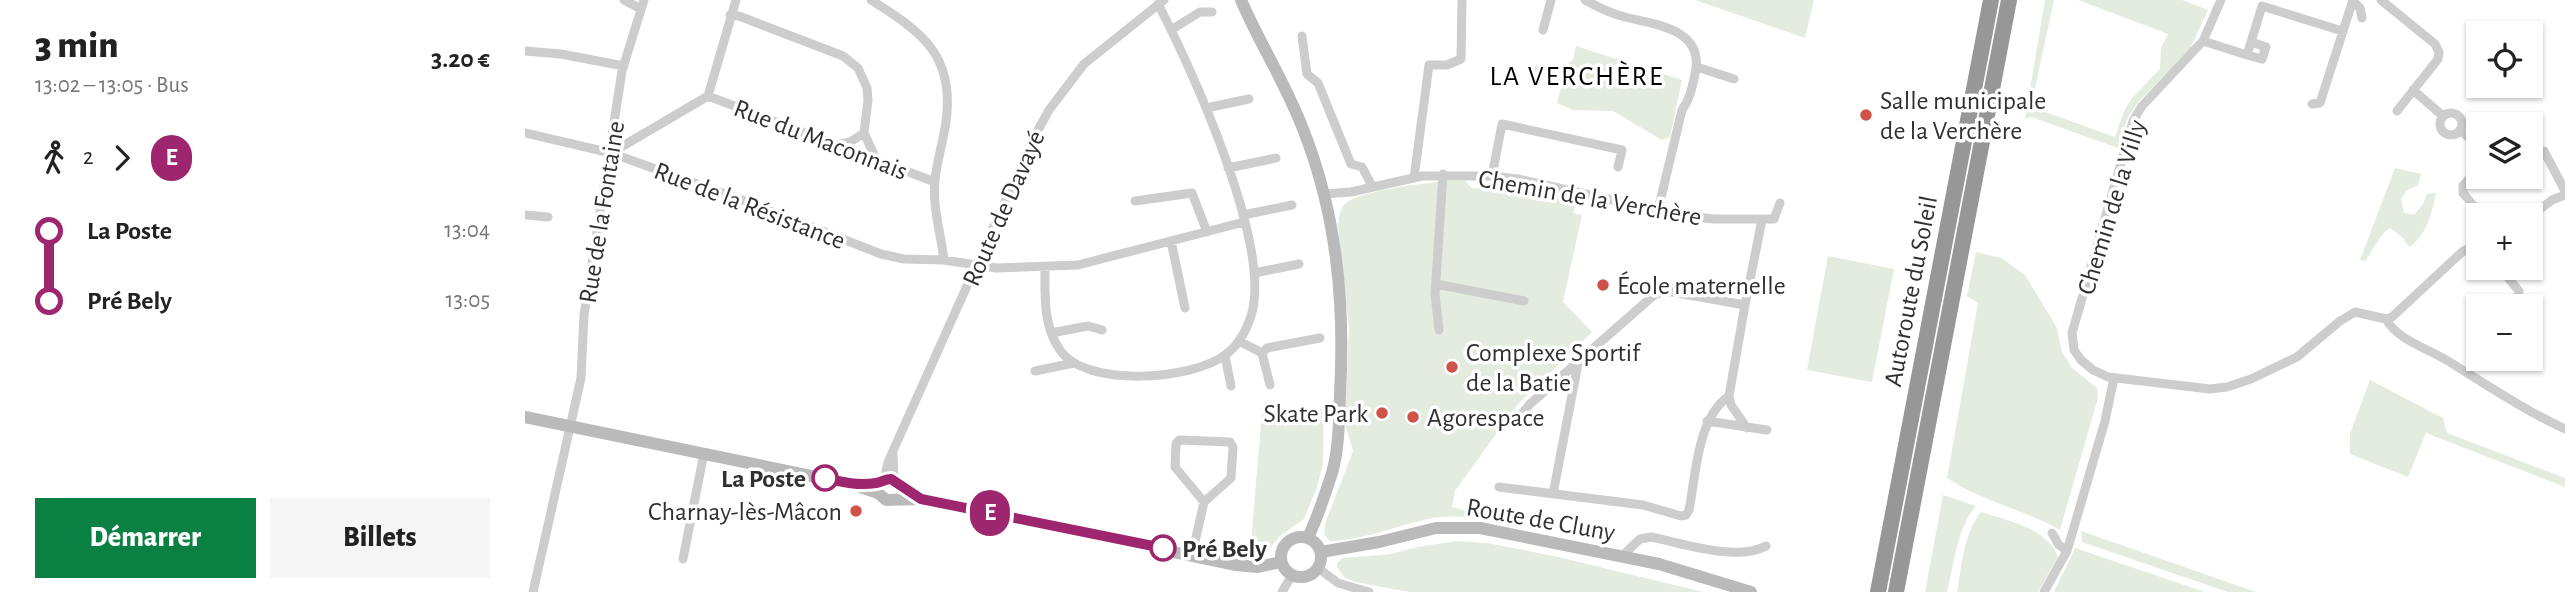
<!DOCTYPE html>
<html lang="fr">
<meta charset="utf-8">
<style>
:root{--surface:#fff;--page:#f6f6f6;--text:#222;--muted:#767676;--accent:#0b8043}
body{margin:0;font-family:"Alegreya Sans",sans-serif;background:var(--page);color:var(--text);height:100vh;display:flex;flex-direction:column;font-size:26px;white-space:nowrap}
*{box-sizing:border-box;margin:0}
p{font-size:23px;color:var(--muted)}
.icon{flex:none;width:38px;height:38px;fill:none;stroke:currentColor;stroke-width:2;stroke-linecap:round;stroke-linejoin:round}
.map{position:relative;flex:1;overflow:hidden}
.panel{display:flex;flex-direction:column;background:var(--surface);width:525px}
.panel>*{flex:none}
.badge{padding:0 14px;border-radius:23px;font-size:24px;line-height:46px}
.tools{position:absolute;left:1941px;top:21px;display:grid;gap:14px}
.tools a{display:grid;place-items:center;width:77px;height:77px;border-radius:0px;background:var(--surface);box-shadow:0 2px 5px #0004;font-size:35px}
.map>.badge{position:absolute;translate:-50% -50%;box-shadow:0 0 0 4px #fff}
.legs{display:flex;align-items:center;gap:10px;height:77px;padding:0 35px;font-size:23px}
.legs p{margin-inline-start:auto}
.overview{display:flex;align-items:center;justify-content:space-between;height:119px;padding:0 35px}
h1{font-size:38px;font-weight:800;line-height:52px}
.primary-button{display:flex;gap:14px;margin-top:auto;padding:14px 35px}
.primary-button a{flex:1;height:80px;border-radius:0px;background:var(--accent);color:#fff;font-size:28px;font-weight:800;line-height:80px;text-align:center}
.primary-button a+a{background:var(--page);color:var(--text)}
ul{padding:0 35px;list-style:none}
li{display:flex;align-items:center;gap:24px;height:70px;font-size:26px}
li i{display:grid;place-items:center;width:10px;height:100%;margin:0 9px;background:currentColor}
li i::after{content:'';width:18px;height:18px;margin:-9px;border:5px solid;border-radius:50%;background:var(--surface)}
li p{margin-inline-start:auto}
li:first-child i{background:linear-gradient(#0000 50%,currentColor 0)}
li:last-child i{background:linear-gradient(currentColor 50%,#0000 0)}
main{display:flex;flex:1;min-height:0}
.map>svg:first-child{display:block}
.green{fill:#e4ebdf}
.lines{fill:none;stroke-linecap:round;stroke-linejoin:round}
.minor{stroke:#cdcdcd;stroke-width:9}
.secondary{stroke:#bababa;stroke-width:12}
.motorway{stroke:#979797;stroke-width:16}
.line-1-casing{stroke:#fff;stroke-width:16}
.line-1{stroke:#9d266f;stroke-width:10}
.poi-dot{fill:#d05349;stroke:#fff;stroke-width:2.5}
.stop-1-dot{fill:#fff;stroke:#9d266f;stroke-width:3.5}
.labels{text-anchor:middle;stroke-width:7;stroke-linejoin:round;paint-order:stroke}
.poi-label{font-size:26px;fill:#303030;stroke:#fff;text-anchor:start}
.street-label{font-size:26px;fill:#303030;stroke:#fff}
.stop-label{font-size:26px;font-weight:bold;fill:#303030;stroke:#fff;text-anchor:end}
.neighbourhood-label{font-size:28px;letter-spacing:2px;fill:#000;stroke:#fff}
</style>
<main>
<section class="panel">
<div class="overview"><div><h1>3 min</h1><p>13:02 – 13:05 · Bus</p></div><b>3.20 €</b></div>
<div class="legs"><svg class="icon" aria-label="walk" viewBox="0 0 24 24"><circle cx="13" cy="4" r="2"/><path d="M13 8l-2 6 4 7M11 14l-3 7M7 12l3-4h3l4 4"/></svg>2<svg class="icon" aria-label="forward" viewBox="0 0 24 24"><path d="M9 5l7 7-7 7"/></svg><b class="badge" style="background:#9d266f;color:#fff">E</b></div>
<ul>
<li><i style="color:#9d266f"></i><b>La Poste</b><p>13:04</p></li>
<li><i style="color:#9d266f"></i><b>Pré Bely</b><p>13:05</p></li>
</ul>
<div class="primary-button"><a>Démarrer</a><a>Billets</a></div>
</section>
<div class="map">
<svg width="2040" height="592" viewBox="0 0 2040 592">
<rect width="100%" height="100%" fill="#fff"/>
<path class="green" d="M1170,0H1289L1280,38Z
M1520,0H1529L1506,107L1590,137L1600,109L1607,98L1635,69L1636,48L1643,34L1553,0H1657L1683,10L1664,51L1614,101L1603,117L1593,148L1506,117L1500,119Z
M1051,46L1157,80L1145,137L1137,140L1088,111L1048,110L1032,103L1038,80L1008,72L1010,65L1031,70L1048,60Z
M1870,168L1896,174L1893,185L1881,191L1876,199L1879,213L1889,215L1898,204L1902,194L1911,193C1907,212 1902,236 1884,247L1877,237L1865,228C1854,235 1848,251 1840,261L1835,260Z
M925,181H941L946,188L987,190L1044,201L1052,199L1048,213L1057,215L1038,302L1067,332L992,405L930,491L927,507L975,520C952,518 927,514 903,519C870,526 839,540 805,541L799,534L800,524L828,451L820,424L824,329L813,226C814,219 814,210 819,205C829,191 906,182 925,181Z
M1451,252L1476,258L1500,275L1532,328L1537,352L1547,368L1572,388L1573,398L1535,530C1498,509 1458,502 1422,478L1453,303L1442,296Z
M1303,256L1369,269L1347,382L1282,370Z
M1845,380L1918,418L1922,433L2040,478V487L1901,433L1883,477L1825,454V434Z
M799,409L798,464L792,487L779,519L755,536L743,550L725,554L737,412Z
M1418,495L1451,506C1432,527 1429,565 1422,592H1400Z
M1456,512C1483,521 1523,528 1533,557L1513,592H1432C1437,565 1438,535 1456,512Z
M1556,531L1731,592H1703L1557,542Z
M931,541L962,543L1029,556L1178,592H884L831,582L820,578L812,567L813,562L818,558L866,554L892,547Z
M1550,548L1680,592H1529Z"/>
<g class="lines">
<path class="minor" d="M99,0L116,9
M346,0C397,32 430,55 421,122C418,142 412,161 410,180C407,206 416,234 419,260
M1060,0C1073,7 1086,14 1100,17C1132,25 1180,29 1170,74C1167,88 1165,99 1157,110L1133,210
M1696,0L1678,41L1617,106L1608,121L1547,333L1549,350L1556,360L1568,370L1583,377L1685,389L1702,387L1726,379L1772,357L1815,321L1830,312L1861,319L1867,317L1937,252L1953,243
M1856,0L1910,44L1914,52L1913,59L1872,111
M1828,1L1835,8L1837,18
M205,15L214,16L318,56L333,68L342,88L343,100L339,133L351,159
M646,30L675,12H687
M1018,30L1026,0
M777,36L782,74L793,83L826,164L837,167L847,186
M1678,41L1722,55L1737,6L1817,31
M0,51L36,54L99,66
M1722,55L1737,59L1741,47L1726,42
M1172,67L1209,79
M1888,90L1918,116
M183,96L410,182
M1787,104L1795,103L1828,0
M681,108L724,99
M1915 124a11 11 0 1 1 22 0a11 11 0 1 1-22 0Z
M1935,130L1953,146
M0,133L86,153L228,204L356,254L379,259L419,260L471,268L553,265L719,222
M312,145L325,142L339,133
M2019,151L2040,191
M86,153L183,96L211,0
M703,168L751,158
M1953,168L1938,186V193L1956,215
M967,176L977,124L1097,150L1093,167
M889,178L904,65H922L936,59L937,0
M799,194L826,192L897,176H967L993,179L1160,216L1189,219H1249L1255,203
M610,201L667,193L682,232
M0,215L23,217
M718,215L767,205
M2006,216L2027,200L2040,195
M646,241L660,308
M520,268C520,296 518,326 535,350C561,388 667,380 700,355C713,346 721,331 726,316C748,247 667,69 633,4
M1975,268L1994,291L1991,306
M729,273L774,264
M911,284L999,301
M1220,305L1204,396L1206,405L1222,428
M1861,319C1872,340 1904,349 1923,361C1962,385 1999,410 2040,429
M914,330L910,294L918,174
M526,333L563,326L577,330
M714,341L737,353L745,385
M737,353L742,348L795,338
M700,356L706,386
M510,371L549,363
M991,421L1005,404L1129,295L1137,292H1147L1220,305L1237,220
M1182,421L1242,430
M368,454L369,480
M359,480L363,462L507,141L524,110L559,64L639,0
M974,487L1118,505L1156,516L1161,515L1164,510C1171,475 1172,418 1204,396
M1028,494L1053,364
M1527,533L1534,545L1542,551
M667,555L679,502L706,478L708,447L705,442L654,440L651,444L650,467L679,502
M1097,556L1115,539L1126,537C1157,543 1212,562 1241,546
M158,559L179,453
M793,568L813,583L844,592
M8,592L56,378L59,315L97,71L119,0
M757,592L767,575
M1519,592L1542,551L1580,421L1589,378"/>
<path class="secondary" d="M716,0C735,44 761,84 778,129C812,215 820,303 815,394C814,420 814,449 807,473C800,495 792,518 783,538
M0,417L330,485L353,493L361,500L396,499L710,565L733,567L756,562
M337,484L355,483L359,480L367,479L394,498
M756 557a20 20 0 1 1 40 0a20 20 0 1 1-40 0Z
M796,552L854,542L911,528H955L1134,564L1226,592"/>
<path class="motorway" d="M1353,592L1466,0
M1371,592L1484,0"/>
</g>
<g class="lines">
<g class="line-1-casing">
<path id="line-1" d="M300,478C317,482 333,486 351,483C357,482 360,479 366,479L396,499L638,548"/>
</g>
<use href="#line-1" class="line-1"/>
</g>
<g class="poi-dot">
<circle cx="1341" cy="115" r="7"/>
<circle cx="1078" cy="285" r="7"/>
<circle cx="927" cy="367" r="7"/>
<circle cx="857" cy="413" r="7"/>
<circle cx="888" cy="417" r="7"/>
<circle cx="331" cy="511" r="7"/>
</g>
<g class="stop-1-dot">
<circle cx="300" cy="478" r="12"/>
<circle cx="638" cy="548" r="12"/>
</g>
<g class="labels">
<g class="poi-label">
<text x="1355" y="109">Salle municipale<tspan x="1355" dy="30">de la Verchère</tspan></text>
<text x="1092" y="294">École maternelle</text>
<text x="941" y="361">Complexe Sportif<tspan x="941" dy="30">de la Batie</tspan></text>
<text x="843" y="422" text-anchor="end">Skate Park</text>
<text x="902" y="426">Agorespace</text>
<text x="317" y="520" text-anchor="end">Charnay-lès-Mâcon</text>
</g>
<g class="street-label">
<text transform="translate(296 139) rotate(21)" y="9">Rue du Maconnais</text>
<text transform="translate(1065 197) rotate(10)" y="9">Chemin de la Verchère</text>
<text transform="translate(225 205) rotate(21)" y="9">Rue de la Résistance</text>
<text transform="translate(1586 207) rotate(-73)" y="9">Chemin de la Villy</text>
<text transform="translate(478 208) rotate(-66)" y="9">Route de Davayé</text>
<text transform="translate(76 212) rotate(-81)" y="9">Rue de la Fontaine</text>
<text transform="translate(1385 291) rotate(-79)" y="9">Autoroute du Soleil</text>
<text transform="translate(1016 519) rotate(10)" y="9">Route de Cluny</text>
</g>
<g class="stop-label">
<text x="281" y="487">La Poste</text>
<text x="657" y="557" text-anchor="start">Pré Bely</text>
</g>
<g class="neighbourhood-label">
<text x="1052" y="85">LA VERCHÈRE</text>
</g>
</g>
</svg>
<div class="tools">
<a><svg class="icon" aria-label="locate" viewBox="0 0 24 24"><circle cx="12" cy="12" r="6"/><path d="M12 2v4M12 18v4M2 12h4M18 12h4"/></svg></a>
<a><svg class="icon" aria-label="layers" viewBox="0 0 24 24"><path d="M12 4l9 5-9 5-9-5zM3 14l9 5 9-5"/></svg></a>
<a>+</a>
<a>−</a>
</div>
<b class="badge" style="left:465px;top:513px;background:#9d266f;color:#fff">E</b>
</div>
</main>
